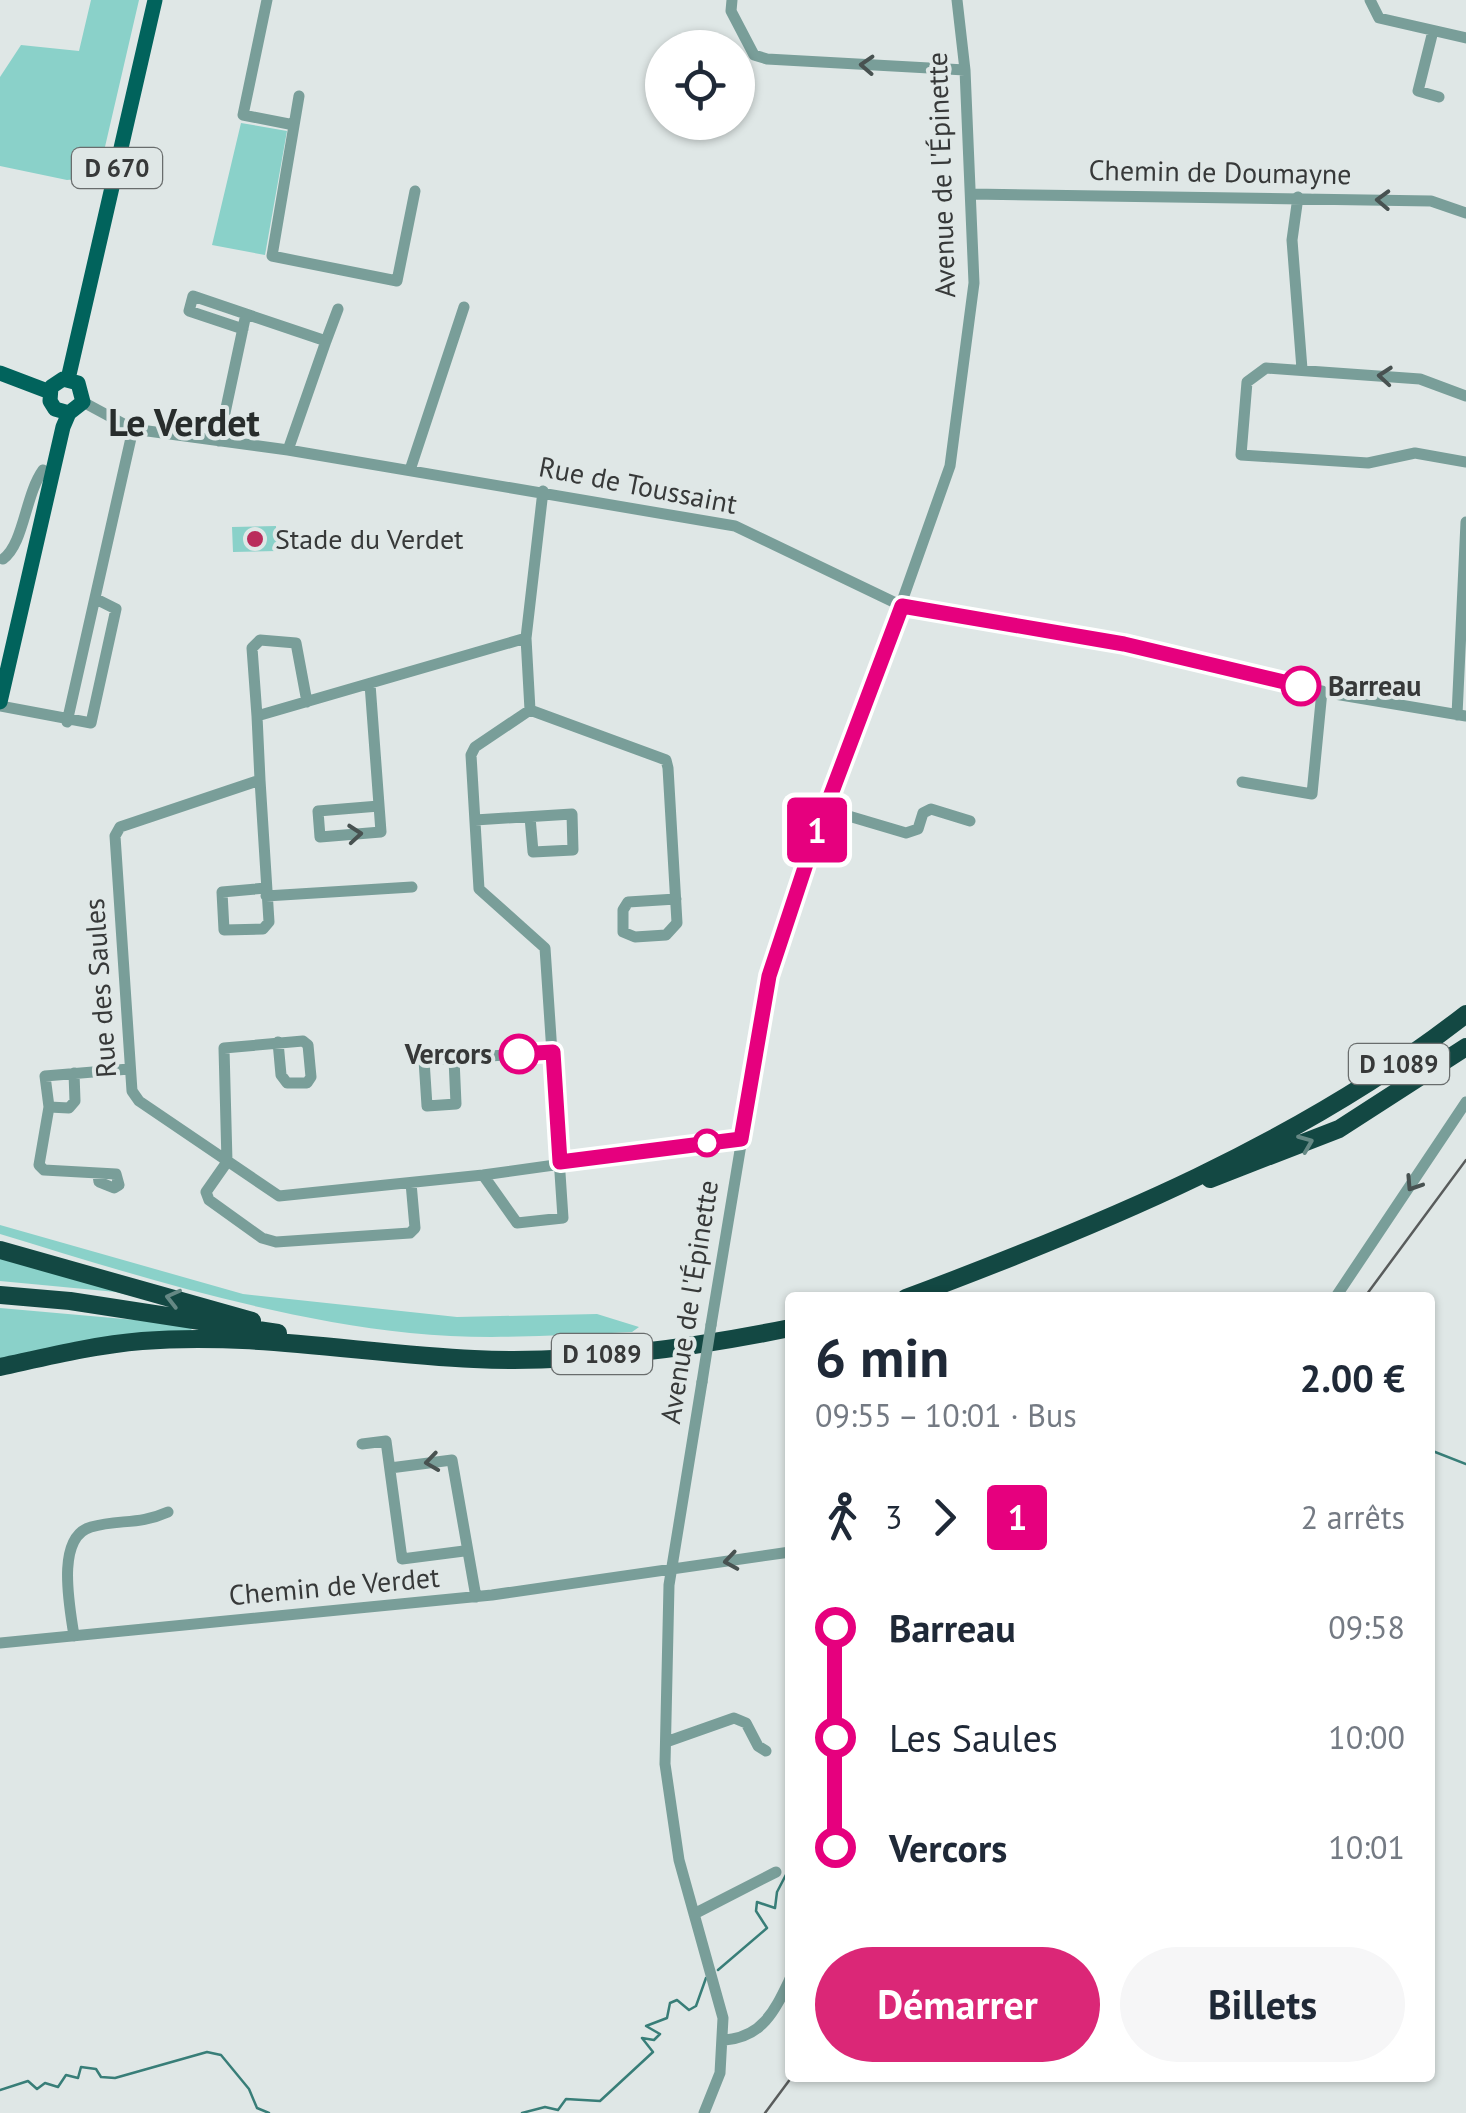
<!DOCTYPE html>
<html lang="fr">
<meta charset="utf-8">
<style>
:root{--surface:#fff;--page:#f6f6f7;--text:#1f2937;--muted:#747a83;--accent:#db2777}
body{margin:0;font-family:"PT Sans",sans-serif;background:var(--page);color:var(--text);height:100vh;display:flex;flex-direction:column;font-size:38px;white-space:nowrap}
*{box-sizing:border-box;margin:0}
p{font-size:32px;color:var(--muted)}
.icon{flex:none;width:55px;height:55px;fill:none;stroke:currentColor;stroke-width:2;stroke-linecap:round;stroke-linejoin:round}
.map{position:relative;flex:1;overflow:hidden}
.sheet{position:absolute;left:785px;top:1292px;width:650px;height:790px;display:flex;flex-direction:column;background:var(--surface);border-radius:10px;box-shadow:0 2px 8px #0004}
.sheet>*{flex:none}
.badge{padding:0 20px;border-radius:8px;font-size:35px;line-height:65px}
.tools{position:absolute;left:645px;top:30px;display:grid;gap:20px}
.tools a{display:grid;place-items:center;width:110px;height:110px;border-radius:50%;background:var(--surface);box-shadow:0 2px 8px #0004;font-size:50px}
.map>.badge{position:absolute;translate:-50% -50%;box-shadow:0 0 0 5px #fff}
.legs{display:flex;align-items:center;gap:15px;height:110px;padding:0 30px;font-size:32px}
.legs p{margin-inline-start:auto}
.summary{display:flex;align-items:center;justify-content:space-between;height:170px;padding:0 30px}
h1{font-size:55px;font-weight:600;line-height:75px}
.action{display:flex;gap:20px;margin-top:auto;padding:20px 30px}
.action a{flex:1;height:115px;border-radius:60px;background:var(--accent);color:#fff;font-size:40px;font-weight:600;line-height:115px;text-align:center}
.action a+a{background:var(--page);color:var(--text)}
ul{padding:0 30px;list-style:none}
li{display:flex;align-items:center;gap:35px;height:110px;font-size:38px}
li i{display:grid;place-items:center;width:15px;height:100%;margin:0 12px;background:currentColor}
li i::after{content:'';width:25px;height:25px;margin:-12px;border:8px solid;border-radius:50%;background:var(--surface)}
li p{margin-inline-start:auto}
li:first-child i{background:linear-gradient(#0000 50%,currentColor 0)}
li:last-child i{background:linear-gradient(currentColor 50%,#0000 0)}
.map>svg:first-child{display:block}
.green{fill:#8ad1c9}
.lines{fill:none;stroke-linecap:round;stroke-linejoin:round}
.stream{stroke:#387e78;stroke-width:2.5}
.minor{stroke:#799e99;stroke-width:11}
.major{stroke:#01635c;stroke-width:15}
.highway{stroke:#134843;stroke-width:18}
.rail{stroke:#595c5c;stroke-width:2.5}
.minor-bridge{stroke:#799e99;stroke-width:11}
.oneway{stroke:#485251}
.oneway2{stroke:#658884}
.line-1-casing{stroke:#fff;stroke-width:22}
.line-1{stroke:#e6007e;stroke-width:15}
.poi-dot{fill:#ba2c5b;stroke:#dfe7e6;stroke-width:4}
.stop-1-dot{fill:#fff;stroke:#e6007e;stroke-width:5}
.labels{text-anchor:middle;stroke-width:8;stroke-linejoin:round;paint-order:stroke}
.shield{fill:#dfe7e6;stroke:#696d6d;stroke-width:2.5}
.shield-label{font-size:25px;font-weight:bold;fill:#373939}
.street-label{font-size:28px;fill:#373939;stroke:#dfe7e6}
.poi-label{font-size:28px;fill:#373939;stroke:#dfe7e6;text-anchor:start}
.stop-label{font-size:28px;font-weight:bold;fill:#373939;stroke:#dfe7e6;text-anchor:start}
.district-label{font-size:38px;font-weight:bold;fill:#282d2c;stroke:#dfe7e6}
</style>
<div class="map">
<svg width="1466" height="2113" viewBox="0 0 1466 2113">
<rect width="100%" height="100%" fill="#dfe7e6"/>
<path class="green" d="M91,0H139L98,177L67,180L0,166V77L21,45L79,51Z
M241,123L287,131L265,255L212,245Z
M276,526L277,551L233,552L232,527Z
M0,1225L243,1294L457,1317L597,1314L639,1327L632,1332C559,1335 483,1341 410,1333C270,1318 134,1275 0,1234Z
M0,1256L194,1312L116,1292L0,1281Z
M0,1308L192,1325L191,1333L0,1363Z"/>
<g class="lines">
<path class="stream" d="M1430,1450L1466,1464
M718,1970L767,1928L756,1911L757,1902L775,1908L777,1892L790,1867
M0,2090L28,2081L37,2089L45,2083L58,2087L66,2075L78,2078L81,2067L96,2069L101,2077L115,2078L207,2052L221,2055L249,2089L257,2108L269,2113
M522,2113L545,2107L558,2110L566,2099L600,2101L653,2052L642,2038L654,2040L660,2034L646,2026L667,2018L670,2003L677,2000L689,2010L696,2006L706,1978"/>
<path class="minor" d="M267,0L243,115L294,125
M732,0L731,11L754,55L767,59L965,70
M1370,0L1379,18L1466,38
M1433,31L1418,91L1439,97
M299,96L272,256L397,281L415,191
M971,194L1431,201L1466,213
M1298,197L1292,240L1302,369
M243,329L189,311L193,296L246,314
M326,341L338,309
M1466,396L1420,379L1266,368L1247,382L1241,455L1368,463L1415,453L1466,462
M83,402L133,429L288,450L735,526L902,606L1124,644L1329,693L1466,716
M219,441L246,314L326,341L288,450
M410,470L464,307
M3,559C24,544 25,495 43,470
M526,638L257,716L260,780L120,827L115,836L132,1091L139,1101L279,1196L483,1175L741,1139
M370,684L381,832L320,837L318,811L379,806
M0,706L91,723L116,609L96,599
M530,710L666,760L668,768L677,923L666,935L635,937L623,932V910L628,902L676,899
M1457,715L1466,522
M257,716L252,648L260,640L296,643L307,702
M67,722L133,429
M260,780L269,922L263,929L224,930L222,892L266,888
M1242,782L1312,794L1322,691
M825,809L906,833L918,829L923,813L931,809L970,821
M475,820L572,814L573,850L533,852L530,817
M266,896L412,887
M278,1042L281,1075L287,1083H307L311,1077L308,1045L303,1041L224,1048L227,1162L206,1192L209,1200L262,1238L276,1242L410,1233L415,1228L411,1183
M454,1059L456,1104L427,1106L424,1060L553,1052
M49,1107L69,1108L75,1101L74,1073
M98,1175L99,1182L114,1188L119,1185L116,1174L44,1170L39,1165L49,1107L45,1076L129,1069
M483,1175L517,1223L563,1218L545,948L479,889L471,755L475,747L530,710L526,638L543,491
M1335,1298L1466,1102
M711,1325L769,976L950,466L974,283L965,70L957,0
M702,1382L669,1585L665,1764L679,1860L723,2018L720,2073L704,2113
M362,1444L386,1441L402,1559L464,1551
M390,1468L452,1460L476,1597
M74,1636C70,1608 55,1537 91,1527C119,1519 139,1525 168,1512
M0,1643L492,1595L790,1552
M666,1742L734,1718L746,1723L758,1746L766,1751
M694,1914L776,1872
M725,2040C763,2037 775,2010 790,1979"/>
<path class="major" d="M0,373L50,392
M68,379L155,0
M0,702L63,427L69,413L83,402L78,383L63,379L51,387L50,401L55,409L69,413"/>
<path class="highway" d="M1210,1179L1339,1129L1466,1047
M0,1250L252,1321
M0,1295L70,1301L278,1333
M906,1298C1101,1225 1301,1143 1466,1014
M0,1367C46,1357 94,1345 142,1341C253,1332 364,1354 474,1359C579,1364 687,1349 790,1328"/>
<path class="rail" d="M1364,1298L1466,1160
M765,2113L791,2078"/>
<path class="minor-bridge" d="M702,1382L711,1325"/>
</g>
<defs><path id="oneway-chevron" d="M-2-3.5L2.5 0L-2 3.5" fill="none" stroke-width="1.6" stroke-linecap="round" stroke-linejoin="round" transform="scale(2.5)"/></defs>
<g class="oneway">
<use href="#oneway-chevron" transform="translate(867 65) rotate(-177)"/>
<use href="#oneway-chevron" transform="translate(1383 200) rotate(-178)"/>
<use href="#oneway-chevron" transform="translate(1385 376) rotate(-175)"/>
<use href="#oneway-chevron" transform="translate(355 834) rotate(-5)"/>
<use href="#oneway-chevron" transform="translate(1413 1184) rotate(123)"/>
<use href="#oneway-chevron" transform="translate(432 1462) rotate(172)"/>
<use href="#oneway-chevron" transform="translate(731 1561) rotate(171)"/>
</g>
<g class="oneway2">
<use href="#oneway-chevron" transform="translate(1306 1143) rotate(-22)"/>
<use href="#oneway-chevron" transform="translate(173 1298) rotate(-166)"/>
</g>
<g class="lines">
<g class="line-1-casing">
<path id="line-1" d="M519,1054L553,1052L560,1162L741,1139L769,976L816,834L902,606L1124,644L1301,686"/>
</g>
<use href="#line-1" class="line-1"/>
</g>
<circle class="poi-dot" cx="255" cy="539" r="10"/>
<g class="stop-1-dot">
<circle cx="1301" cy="686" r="18"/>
<circle cx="519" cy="1054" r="18"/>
<circle cx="707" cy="1143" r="12"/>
</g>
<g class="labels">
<g class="shield">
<rect x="72" y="148" width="90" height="40" rx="8"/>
<rect x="1349" y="1044" width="100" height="40" rx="8"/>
<rect x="552" y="1334" width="100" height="40" rx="8"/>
</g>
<g class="shield-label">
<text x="117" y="177">D 670</text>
<text x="1399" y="1073">D 1089</text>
<text x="602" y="1363">D 1089</text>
</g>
<g class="street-label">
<text transform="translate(1220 172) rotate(1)" y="10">Chemin de Doumayne</text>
<text transform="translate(941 175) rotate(-92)" y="10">Avenue de l'Épinette</text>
<text transform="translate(638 485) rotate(11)" y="10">Rue de Toussaint</text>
<text transform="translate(100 988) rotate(-94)" y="10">Rue des Saules</text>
<text transform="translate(689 1302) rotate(-81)" y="10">Avenue de l'Épinette</text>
<text transform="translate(334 1586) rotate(-5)" y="10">Chemin de Verdet</text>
</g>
<g class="poi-label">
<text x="275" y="549">Stade du Verdet</text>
</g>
<g class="stop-label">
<text x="1328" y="696">Barreau</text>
<text x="492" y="1064" text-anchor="end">Vercors</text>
</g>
<g class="district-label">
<text x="184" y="436">Le Verdet</text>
</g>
</g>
</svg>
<div class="tools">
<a><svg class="icon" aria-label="locate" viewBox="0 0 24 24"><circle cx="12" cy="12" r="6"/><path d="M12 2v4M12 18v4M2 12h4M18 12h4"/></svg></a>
</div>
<b class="badge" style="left:817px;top:830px;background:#e6007e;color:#fff">1</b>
<section class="sheet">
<div class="summary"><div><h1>6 min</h1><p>09:55 – 10:01 · Bus</p></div><b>2.00 €</b></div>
<div class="legs"><svg class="icon" aria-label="walk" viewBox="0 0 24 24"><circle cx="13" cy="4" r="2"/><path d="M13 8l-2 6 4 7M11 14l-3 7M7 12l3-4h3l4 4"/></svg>3<svg class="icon" aria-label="forward" viewBox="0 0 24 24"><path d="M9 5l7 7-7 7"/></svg><b class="badge" style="background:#e6007e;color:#fff">1</b><p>2 arrêts</p></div>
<ul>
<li><i style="color:#e6007e"></i><b>Barreau</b><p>09:58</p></li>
<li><i style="color:#e6007e"></i><span>Les Saules</span><p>10:00</p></li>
<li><i style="color:#e6007e"></i><b>Vercors</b><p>10:01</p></li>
</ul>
<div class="action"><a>Démarrer</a><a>Billets</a></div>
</section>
</div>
